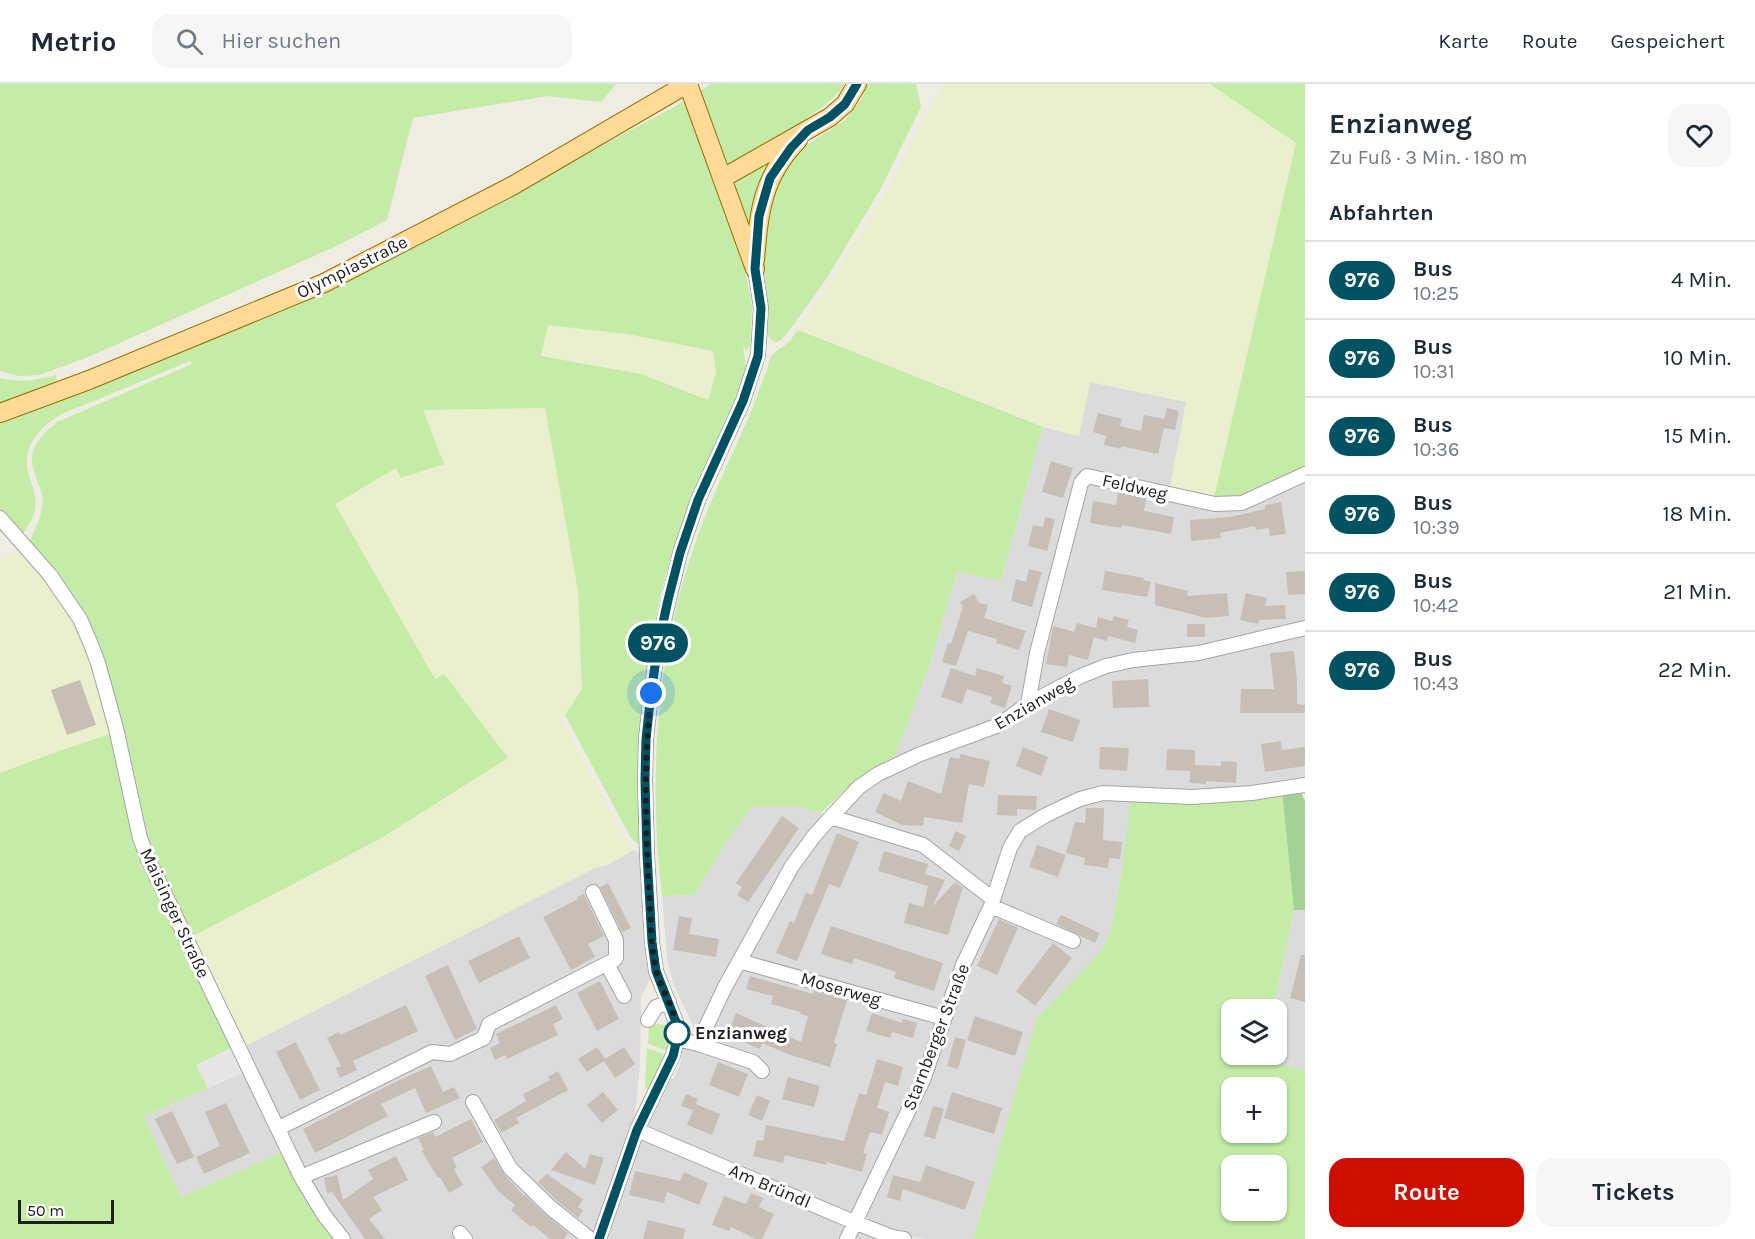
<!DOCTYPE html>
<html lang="de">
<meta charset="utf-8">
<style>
:root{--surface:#fff;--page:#f6f6f7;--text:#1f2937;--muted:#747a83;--line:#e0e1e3;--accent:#cc0f00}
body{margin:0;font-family:Karla,sans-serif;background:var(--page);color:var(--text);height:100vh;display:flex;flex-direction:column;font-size:22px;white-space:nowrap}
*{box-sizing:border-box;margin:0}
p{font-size:20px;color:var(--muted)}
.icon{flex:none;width:33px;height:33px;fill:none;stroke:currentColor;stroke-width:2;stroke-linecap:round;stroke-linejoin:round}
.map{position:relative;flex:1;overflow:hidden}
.panel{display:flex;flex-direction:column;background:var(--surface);width:450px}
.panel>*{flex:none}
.badge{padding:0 12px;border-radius:20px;font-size:21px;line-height:39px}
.buttons{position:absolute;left:1221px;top:915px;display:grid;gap:12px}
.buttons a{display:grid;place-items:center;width:66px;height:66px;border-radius:12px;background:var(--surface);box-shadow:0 2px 4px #0004;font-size:30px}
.scale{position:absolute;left:18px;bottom:15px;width:96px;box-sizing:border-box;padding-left:6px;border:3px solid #1e1e1e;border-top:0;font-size:16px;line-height:21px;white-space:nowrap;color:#1e1e1e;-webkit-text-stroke:4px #fff;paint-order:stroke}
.you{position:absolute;width:30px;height:30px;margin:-15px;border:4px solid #fff;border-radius:50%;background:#1a73e8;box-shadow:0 0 0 9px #1a73e833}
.map>.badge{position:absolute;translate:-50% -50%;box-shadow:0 0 0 3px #fff}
h2{padding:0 24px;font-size:22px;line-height:54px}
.round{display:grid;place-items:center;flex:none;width:63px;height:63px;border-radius:18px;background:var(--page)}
.overview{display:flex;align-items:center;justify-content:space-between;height:102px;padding:0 24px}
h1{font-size:28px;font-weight:700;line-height:45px}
.primary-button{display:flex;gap:12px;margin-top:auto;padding:12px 24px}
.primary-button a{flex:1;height:69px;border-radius:18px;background:var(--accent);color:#fff;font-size:24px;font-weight:700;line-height:69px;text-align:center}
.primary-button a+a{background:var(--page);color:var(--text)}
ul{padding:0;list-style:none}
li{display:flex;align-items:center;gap:18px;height:78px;padding:0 24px;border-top:2px solid var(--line)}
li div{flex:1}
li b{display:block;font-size:22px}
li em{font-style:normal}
li .badge{min-width:66px;font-weight:700;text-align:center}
header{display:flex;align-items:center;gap:36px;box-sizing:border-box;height:84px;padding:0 30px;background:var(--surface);border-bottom:2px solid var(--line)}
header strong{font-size:28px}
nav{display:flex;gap:33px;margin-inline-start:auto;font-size:21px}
.search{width:420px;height:54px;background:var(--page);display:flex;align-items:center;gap:15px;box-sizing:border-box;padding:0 21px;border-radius:18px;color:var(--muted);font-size:22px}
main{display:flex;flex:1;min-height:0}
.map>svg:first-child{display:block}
.residential{fill:#dcdbdb}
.farmland{fill:#eaefcd}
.grass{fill:#c4eca6;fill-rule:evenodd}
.forest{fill:#a3d196}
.parking{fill:#e6e6e6}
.building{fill:#c7bfb6}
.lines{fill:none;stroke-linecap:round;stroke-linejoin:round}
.minor-casing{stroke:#a5a5a5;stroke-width:16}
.major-casing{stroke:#987000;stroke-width:20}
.minor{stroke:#fff;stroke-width:14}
.major{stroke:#ffda99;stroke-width:18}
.line-casing{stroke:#fff;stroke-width:14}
.line{stroke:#005262;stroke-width:9}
.walk{stroke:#1e1e1e;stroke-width:6;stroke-dasharray:0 10.8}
.stop-dot{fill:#fff;stroke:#005262;stroke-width:3}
.labels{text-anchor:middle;stroke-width:6;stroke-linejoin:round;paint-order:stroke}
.street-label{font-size:18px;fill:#1e1e1e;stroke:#fff}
.stop-label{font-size:18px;font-weight:bold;fill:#1e1e1e;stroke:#fff;text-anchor:start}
</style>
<header>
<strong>Metrio</strong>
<div class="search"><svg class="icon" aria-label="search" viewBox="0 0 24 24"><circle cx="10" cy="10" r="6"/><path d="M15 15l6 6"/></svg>Hier suchen</div>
<nav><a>Karte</a><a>Route</a><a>Gespeichert</a></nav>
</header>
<main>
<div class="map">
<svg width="1305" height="1155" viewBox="0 0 1305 1155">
<rect width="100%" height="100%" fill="#efece3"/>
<path class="residential" d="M1090,298L1187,318L1168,412L1305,393V697L1122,785L1110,851L1100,868L1037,935L973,1155H925L892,1150L643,1047L667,995H673L682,975L678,970L680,959H701L673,899L667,875L662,812L694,811L725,760L753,722H797L821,729L826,734L922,763L995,820L924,759L834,732L861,705L897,685L894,674L929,583L957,488L1001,497L1043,343L1079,352Z
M634,766L641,771L653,890L641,913L640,983L634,1041L594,1155H349L328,1128L304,1089L245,962L597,783L605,782Z
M1294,826H1305V987L1262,976L1263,971L1276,970V926L1273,925Z
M245,988L284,1067L181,1113L144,1032Z
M642,1050L888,1155H605Z"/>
<path class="farmland" d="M943,0H1210L1296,59L1213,418L1169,408L1186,318L1090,298L1079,352L1043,343L798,246L842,181L889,103Z
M548,241L627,250L713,267L716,288L708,316L641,290L541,271Z
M545,324L578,507L582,605L565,631L561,634L626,757L634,766L605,782L597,783L245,962L187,855L378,756L445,591L435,595L335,420L396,384L423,326Z
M22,465L47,493L88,561L113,649L59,667L0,689V474H5Z"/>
<path class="grass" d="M0,0H616L601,18L547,12L413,34L387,136L334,163L93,271L40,291L19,292L0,287Z
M711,0H844C837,20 757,66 735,81L728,80L722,71L699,8Z
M867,0H916L921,23L880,106L828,192L792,243L780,257L774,258L766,250L767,222L761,145L766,120L786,81L807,61L845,36L861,16Z
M1210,0H1305V387L1242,417L1213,418L1296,59Z
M685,17L742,171L752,223L750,262L746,267L743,260L746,283L739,307L692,415L672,467L660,514L650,562L643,608L639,654V761L631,754L565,631L582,605L578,507L545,324L423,326L444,380L401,394L396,384L335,420L435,595L444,590L508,674L378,756L187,855L233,963L196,981L208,1004L144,1032L181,1113L284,1067L340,1155H0V689L59,667L113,649L102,577L28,460C35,445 45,428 42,411C40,402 35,393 33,384C28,364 42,350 57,338L192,280L190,277C157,291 124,304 92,318C79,323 65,327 54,335C40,344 27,360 27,376C26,384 29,390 31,398C40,422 35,433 20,454L0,428V337L525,103ZM548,241L627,250L713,267L716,288L708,316L641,290L541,272Z
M789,61L749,146L734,100L738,92Z
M798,246L1043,343L1001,497L957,488L929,583L894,674C862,688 846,705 821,729L797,722H753L725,760L694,811L662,812C648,694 656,570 696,457C710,416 729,378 746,339C754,323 759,305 766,288C768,283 769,276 772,271C777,266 785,262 790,257C793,253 795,249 798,246Z
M56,291L58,303L0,322V294C20,299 36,296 56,291Z
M1282,707L1294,826L1273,925L1232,926V970L1263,971V976L1305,987V1155H973L1037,934L1100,868L1110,851L1122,785L1131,714ZM1232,1004H1276V1048H1232ZM1232,1082H1276V1126H1232Z
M657,940L667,941L665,955H669L665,966L648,960L649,942Z
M647,964L664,970L650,1006L645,1004Z"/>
<path class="forest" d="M1299,704L1305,717V826H1294L1282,707Z"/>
<path class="parking" d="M233,963L245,988L208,1004L196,981Z"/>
<path class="building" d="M1167,324L1179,327L1175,346L1164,344L1158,370L1121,362V365L1104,361L1106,352L1093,348L1098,329L1122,335L1120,342L1141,347L1144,331L1164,335Z
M1051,377L1073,384L1063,414L1042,408Z
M1118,408L1146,414L1144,427L1174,433L1171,450L1122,441L1121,444L1090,439L1093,417L1116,421Z
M1281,418L1286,450L1270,452L1269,444L1256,446L1255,442L1220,449L1221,454L1191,457L1190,436L1230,433L1265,425V421Z
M1045,433L1055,435L1047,467L1028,462L1033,441L1043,443Z
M1029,485L1042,488L1032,523L1011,517L1016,495L1026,498Z
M1105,487L1144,494L1143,496L1151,498L1147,513L1102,506Z
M1305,487V510L1288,511L1286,488Z
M1155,499L1188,507L1187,512L1227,509L1229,532L1206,534L1155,521Z
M1246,509L1267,514L1265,522L1285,521L1286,535L1259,536L1258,540L1240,536Z
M974,510L979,519L988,521L984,534L1026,547L1019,566L996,559L997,555L968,547L956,582L942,578L948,559L951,560L963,523L960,518Z
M1114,532L1129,536L1127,543L1138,546L1135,559L1108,552L1107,557L1094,553L1088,576L1069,571L1067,583L1046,580L1053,542L1074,548L1077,539L1096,544L1098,533L1112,537Z
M1187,540H1205V553H1187Z
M1294,567L1297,597V620L1305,621V629H1240L1241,605H1274L1270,569Z
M951,584L975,592L977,584L1004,592L1002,599L1012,602L1005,624L990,619L992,613L967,605L962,620L941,613Z
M1148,595L1149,623L1113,624L1112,597Z
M80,596L96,641L67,651L51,606Z
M1049,625L1080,636L1073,658L1041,648Z
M1281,657L1282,666L1305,663V682L1265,688L1261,660Z
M1023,663L1048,673L1041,692L1016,682Z
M1100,663L1129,664L1127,687L1099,685Z
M1167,665L1195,666V681L1221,682V677L1237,678L1236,699L1206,697V700L1190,699V687L1166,686Z
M961,670L990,677L984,703L969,700L962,739L924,733L923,742L902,741L875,728L884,709L901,717L908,697L941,710L950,673L959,675Z
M998,711L1037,712L1036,726L1017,725V732L997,731Z
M1086,724H1104L1103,756L1122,758L1120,775L1109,774L1108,784L1084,781L1085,774L1066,769L1075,738L1085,739Z
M782,732L799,744L748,818L737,811L742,803L736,799Z
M956,747L966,752L959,767L949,762Z
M837,749L859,758L840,804L829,800L797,877L776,869L790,837L794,839L806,808L812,811Z
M1037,761L1066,771L1058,793L1029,783Z
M884,767L928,780L925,790L945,796L932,823L955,798L963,803L948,851L904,839L909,819L923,823L928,802L878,787Z
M608,799L631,844L622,848L600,803Z
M584,810L604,852L588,860L595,873L571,886L543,833L578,815L577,813Z
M1061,831L1100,849L1095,859L1056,840Z
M679,832L692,834L689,850L719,855L716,873L673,866Z
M999,835L1018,844L997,891L977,882Z
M831,842L943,879L934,907L894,894L896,888L854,874L852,880L821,870Z
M519,852L530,874L479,899L468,877Z
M1053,859L1072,874L1035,922L1016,907Z
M1301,871H1305V918L1290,914Z
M448,881L477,945L455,956L425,892Z
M750,892L813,910L814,907L847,916L834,959L837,960L830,983L790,971L762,959L760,965L727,951L736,929L801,958L808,932L800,930L801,928L771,920L773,912L746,905Z
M600,897L619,935L597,947L577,909Z
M406,921L418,947L353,977L357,986L340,994L336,984L341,982L327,954L339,948L340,951Z
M556,921L563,935L553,940L558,951L507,975L505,971L495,976L490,964L500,959L496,950Z
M872,929L902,939L903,935L917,939L913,954L892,948L890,954L866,947Z
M975,932L1023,948L1015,972L967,956Z
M955,953L966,956L958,985L947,982Z
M296,958L320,1006L300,1016L276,968Z
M597,963L605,975L624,963L635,980L615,994L604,977L587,988L578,975Z
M877,975L903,983L898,1002L885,998L877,1024L889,1028L882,1051L870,1048L863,1069L867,1070L862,1088L827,1078L826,1081L785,1071L783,1079L753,1072L757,1056L763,1057L766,1041L844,1057L859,1009L866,1011Z
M718,978L748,990L739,1013L709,1001Z
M431,982L443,1008L454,1003L460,1014L426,1029L415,1004L381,1020L388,1032L315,1069L303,1045L393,999Z
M558,987L568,1006L516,1034L519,1039L501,1049L494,1036L526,1017L523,1010L550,996L548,993Z
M788,993L820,1002L814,1023L782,1015Z
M603,1008L618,1026L602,1039L587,1021Z
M952,1008L1002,1024L994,1050L944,1034Z
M686,1010L698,1015L696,1020L720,1030L712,1051L687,1041L693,1026L681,1022Z
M757,1011L770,1017L762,1037L748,1031Z
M226,1019L250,1069L204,1090L196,1073L220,1062L205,1028Z
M933,1022L944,1025L935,1055L924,1052Z
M172,1027L194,1073L177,1080L155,1035Z
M471,1035L483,1058L452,1074L457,1084L454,1085L463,1101L449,1109L440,1093L438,1094L430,1081L422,1067L424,1066L418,1054L433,1048L435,1053Z
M566,1068L585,1085L590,1070L604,1074L595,1101L551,1086Z
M396,1072L408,1096L373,1113L382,1126L369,1135L385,1155H365L332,1108L327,1109L324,1094L337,1091L343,1116L373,1095L368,1086Z
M494,1074L504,1090L524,1112L525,1111L545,1130L568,1149L564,1155H550L533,1141L531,1143L511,1126L515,1121L498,1107L481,1083Z
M926,1081L975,1098L965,1126L903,1105L900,1117L887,1113L893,1091L920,1098Z
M635,1087L680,1097L684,1088L708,1099L699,1121L667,1108L664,1119L629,1111Z
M547,1090L583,1115L578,1123L583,1126L578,1134L557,1117L538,1098Z
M751,1109L763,1114L759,1123L774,1130L762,1155H756L731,1143L729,1147L712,1141L724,1112L746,1120Z
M648,1136L685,1145L683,1155H643Z"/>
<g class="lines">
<g class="minor-casing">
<path id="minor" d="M0,434L50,491L80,535L90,558L98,579L116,644L140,754L148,775L301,1093L324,1131L343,1155
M1028,620L1037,569L1081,399L1087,392L1215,420L1242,419L1305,390
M831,733L923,761L993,815
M991,822L1073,857
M739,877L944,934
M607,880L624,912
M648,936L656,923L669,918
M677,955L698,960L725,903L792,782L814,752L831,733L859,703L878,690L918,671L999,641L1028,620L1081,592L1106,582L1133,576L1199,569L1305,544
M698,960L753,978L762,987
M473,1018L510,1084L551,1124L590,1155
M279,1044L432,968L450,970L484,954L489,940L614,876L616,874V856L593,808
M637,1046L854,1138L892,1153L904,1155
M301,1093L434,1038
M460,1149L465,1155
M599,1155L637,1046L673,971L677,955L676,938L656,887L652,858L647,770L645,696L646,655L651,609L658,562L680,469L698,416L743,317L758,271L761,224L755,185
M847,1155L923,996L963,881L991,822L1010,764L1020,747L1046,731L1080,715L1103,709L1192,713L1252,709L1305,701"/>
</g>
<g class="major-casing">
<path id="major" d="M688,0L755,185
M723,94L830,33L845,20L857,0
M755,176C759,128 762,93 798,56
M0,329L89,296L324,199L512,102L687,0"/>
</g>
<use href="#minor" class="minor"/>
<use href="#major" class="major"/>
</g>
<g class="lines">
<g class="line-casing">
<path id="line" d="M599,1155L637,1046L673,972L677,955L676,938L656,887L652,858L647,770L645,696L646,655L651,609L658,562L668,516L680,469L698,416L743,317L758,272L761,224L755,185L759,132L770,94L791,64L808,46L830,33L845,20L857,0"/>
</g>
<use href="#line" class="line"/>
<path class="walk" d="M651,609C644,676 645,740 649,807C651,833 650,860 656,885C657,893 661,900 664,907C671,921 676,935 677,951V949"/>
</g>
<circle class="stop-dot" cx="677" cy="949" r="12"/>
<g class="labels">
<g class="street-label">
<text transform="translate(352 183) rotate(-26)" y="6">Olympiastraße</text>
<text transform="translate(1135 403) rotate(13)" y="6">Feldweg</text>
<text transform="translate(1034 619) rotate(-30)" y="6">Enzianweg</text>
<text transform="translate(175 829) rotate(65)" y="6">Maisinger Straße</text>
<text transform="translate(841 905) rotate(16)" y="6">Moserweg</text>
<text transform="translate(936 953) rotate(-69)" y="6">Starnberger Straße</text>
<text transform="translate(770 1102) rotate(23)" y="6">Am Bründl</text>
</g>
<g class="stop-label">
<text x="695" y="955">Enzianweg</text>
</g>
</g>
</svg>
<div class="buttons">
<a><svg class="icon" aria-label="layers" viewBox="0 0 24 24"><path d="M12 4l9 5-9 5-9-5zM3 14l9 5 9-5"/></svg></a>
<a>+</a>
<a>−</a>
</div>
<div class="scale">50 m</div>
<div class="you" style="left:651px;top:609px"></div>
<b class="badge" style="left:658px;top:559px;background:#005262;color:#fff">976</b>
</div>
<section class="panel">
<div class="overview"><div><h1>Enzianweg</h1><p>Zu Fuß · 3 Min. · 180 m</p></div><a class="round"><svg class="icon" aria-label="heart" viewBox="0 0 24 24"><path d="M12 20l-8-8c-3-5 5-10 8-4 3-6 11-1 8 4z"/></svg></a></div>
<h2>Abfahrten</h2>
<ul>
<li><span class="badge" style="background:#005262;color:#fff">976</span><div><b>Bus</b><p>10:25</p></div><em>4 Min.</em></li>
<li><span class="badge" style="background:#005262;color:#fff">976</span><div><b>Bus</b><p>10:31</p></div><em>10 Min.</em></li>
<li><span class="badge" style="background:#005262;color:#fff">976</span><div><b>Bus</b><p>10:36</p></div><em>15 Min.</em></li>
<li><span class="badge" style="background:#005262;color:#fff">976</span><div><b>Bus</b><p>10:39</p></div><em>18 Min.</em></li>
<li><span class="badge" style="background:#005262;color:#fff">976</span><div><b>Bus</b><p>10:42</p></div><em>21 Min.</em></li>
<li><span class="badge" style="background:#005262;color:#fff">976</span><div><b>Bus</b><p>10:43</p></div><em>22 Min.</em></li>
</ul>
<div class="primary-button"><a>Route</a><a>Tickets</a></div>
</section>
</main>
